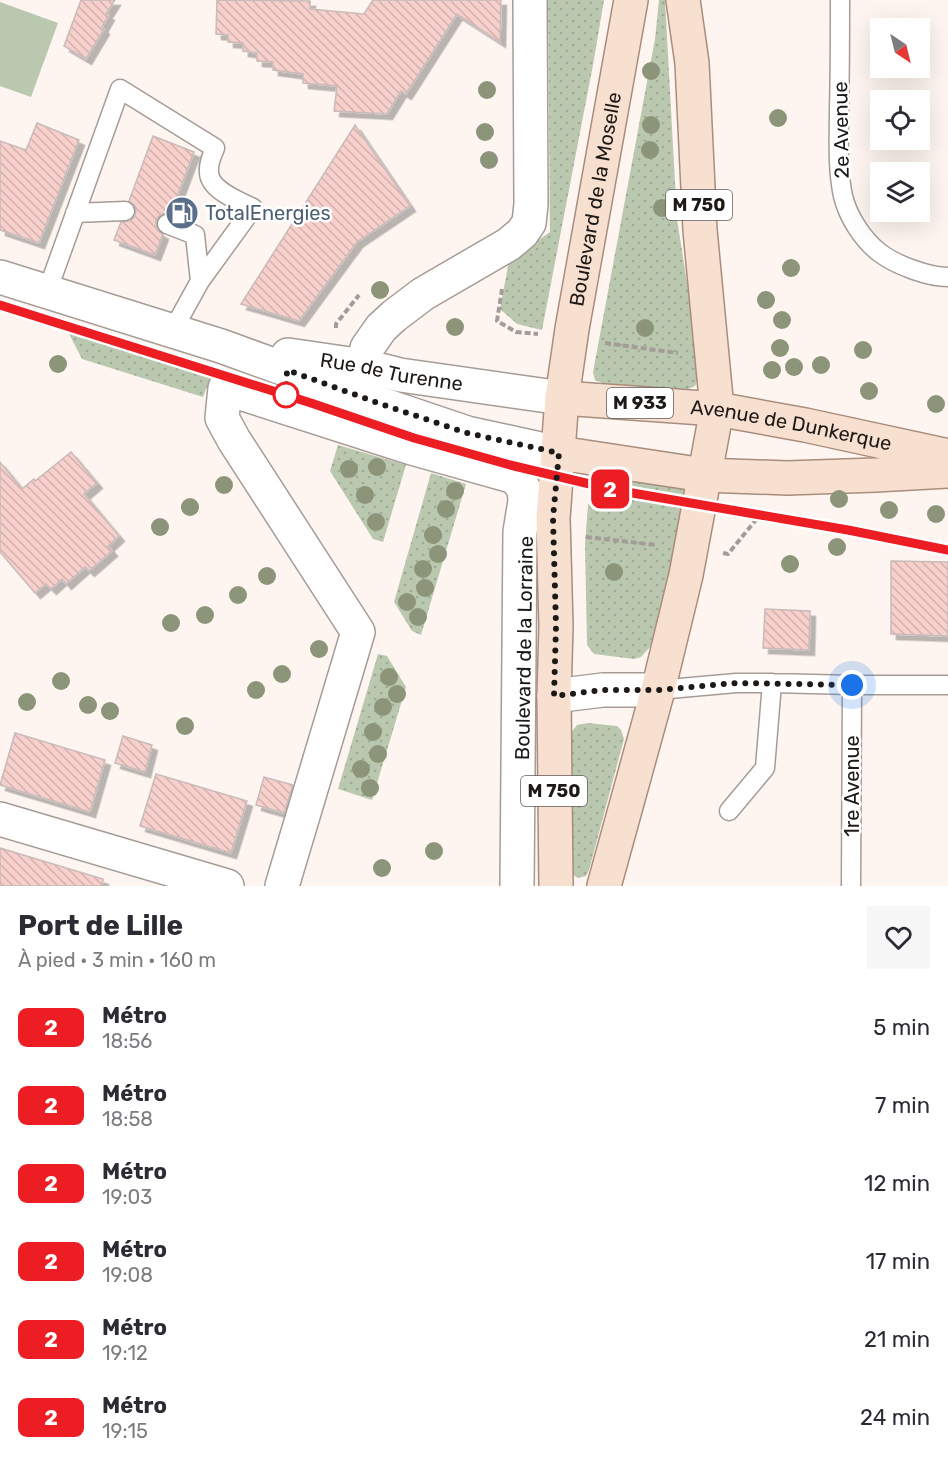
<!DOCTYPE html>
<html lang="fr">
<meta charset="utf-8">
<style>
:root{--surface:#fff;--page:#f7f7f7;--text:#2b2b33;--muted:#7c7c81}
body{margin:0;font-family:Rubik,sans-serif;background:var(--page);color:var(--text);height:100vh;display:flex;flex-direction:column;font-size:22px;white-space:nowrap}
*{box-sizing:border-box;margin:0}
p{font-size:20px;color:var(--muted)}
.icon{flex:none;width:33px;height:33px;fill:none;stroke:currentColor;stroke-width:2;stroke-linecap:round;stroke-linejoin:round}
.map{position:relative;height:886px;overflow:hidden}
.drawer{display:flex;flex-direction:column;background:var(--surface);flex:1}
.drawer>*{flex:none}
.badge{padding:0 12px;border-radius:9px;font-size:21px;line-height:39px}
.needle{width:39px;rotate:145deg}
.tools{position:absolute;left:870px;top:18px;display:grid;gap:12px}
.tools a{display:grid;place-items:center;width:60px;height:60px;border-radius:0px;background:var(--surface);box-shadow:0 6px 24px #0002;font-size:30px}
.you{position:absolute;width:30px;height:30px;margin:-15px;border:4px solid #fff;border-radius:50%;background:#1a73e8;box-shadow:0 0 0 9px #1a73e833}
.map>.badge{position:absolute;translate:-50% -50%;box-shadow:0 0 0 3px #fff}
.round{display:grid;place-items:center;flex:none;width:63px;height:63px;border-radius:0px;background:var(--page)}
.head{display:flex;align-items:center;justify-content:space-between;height:102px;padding:0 18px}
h1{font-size:28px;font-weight:700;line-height:45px}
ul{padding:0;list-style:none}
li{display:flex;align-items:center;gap:18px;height:78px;padding:0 18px}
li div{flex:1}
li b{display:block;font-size:22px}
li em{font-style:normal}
li .badge{min-width:66px;font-weight:700;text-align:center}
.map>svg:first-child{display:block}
.grass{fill:url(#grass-dots)}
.garden{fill:#bac8af}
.building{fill:url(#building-back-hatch);stroke:#c8bcbb;stroke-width:1.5;filter:url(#shadow)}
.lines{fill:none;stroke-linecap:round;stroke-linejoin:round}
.lane-casing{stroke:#a69c97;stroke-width:21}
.street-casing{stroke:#a69c97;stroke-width:36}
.secondary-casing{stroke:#a69c97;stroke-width:36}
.primary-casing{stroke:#a88d7c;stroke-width:36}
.path{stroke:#a39c98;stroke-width:4;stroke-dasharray:6 3;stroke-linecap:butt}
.lane{stroke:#fff;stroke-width:18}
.street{stroke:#fff;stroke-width:33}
.secondary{stroke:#fff;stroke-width:33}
.primary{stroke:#f8e0d1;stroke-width:33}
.tree{fill:#8c9579}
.line-casing{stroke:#fff;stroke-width:14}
.line{stroke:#ed1d24;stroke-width:9}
.walk{stroke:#1d1917;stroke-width:6;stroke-dasharray:0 10.8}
.stop-dot{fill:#fff;stroke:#ed1d24;stroke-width:3}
.labels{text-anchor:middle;stroke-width:5;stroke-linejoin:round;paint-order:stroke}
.shield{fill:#fff;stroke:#615e5d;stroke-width:1.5}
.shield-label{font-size:18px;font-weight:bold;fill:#1d1917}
.street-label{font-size:20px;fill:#1d1917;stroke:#fff}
.service-label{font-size:20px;fill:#4e5e75;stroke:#fff;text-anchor:start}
</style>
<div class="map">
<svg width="948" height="886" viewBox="0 0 948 886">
<defs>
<pattern id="grass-dots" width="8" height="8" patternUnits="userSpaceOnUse" patternTransform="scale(1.5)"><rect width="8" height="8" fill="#bac8af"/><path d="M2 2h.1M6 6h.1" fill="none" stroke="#9fab96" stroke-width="1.8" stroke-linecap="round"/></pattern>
<pattern id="building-back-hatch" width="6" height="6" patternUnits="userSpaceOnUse" patternTransform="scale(1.5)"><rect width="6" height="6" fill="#f7cfcb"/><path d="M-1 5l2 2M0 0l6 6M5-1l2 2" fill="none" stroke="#d3b1ae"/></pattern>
<filter id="shadow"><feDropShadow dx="5.5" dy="5.5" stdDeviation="0" flood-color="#0004"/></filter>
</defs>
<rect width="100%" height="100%" fill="#fef5f0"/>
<path class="grass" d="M548,0H604L593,65L542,330L517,324L500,309L509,261L550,232Z
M659,0H665L677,219L701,372L695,386L684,391L605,384L595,380L593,372L655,39Z
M67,330L211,376L203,397L82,359Z
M338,445L406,465L383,542L373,539L330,471Z
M431,473L466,484L421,635L412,631L394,602Z
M614,480L680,487L688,493L690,498L650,647L641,657L634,659L594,654L587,645L585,544L588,505L593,495L604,483Z
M378,654L387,656L406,687L372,800L338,789Z
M588,723L617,726L621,730L624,739L589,870L586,876L578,878L570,873L569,736L577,725Z"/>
<path class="garden" d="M0,2L58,23L31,97L0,86Z"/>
<path class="building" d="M81,0H115L106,14L109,15L102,27L104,29L86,59L64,46Z
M217,0L310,1V9L364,14L373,0H501L500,42L457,14L406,94L401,91L387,114L334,111L337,86L303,83V74L273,70V62L257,61V53L243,51V43L228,42V35L216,34Z
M37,123L79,140L39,243L0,230V141L26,150Z
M355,125L410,206L357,242L299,321L241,304Z
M153,136L194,152L171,213H166L160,215L156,220V225L158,231L163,234L155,255L114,240L121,222L130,221L135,216L136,210L135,206L129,201Z
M71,452L97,483L84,494L119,536L108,546L112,551L89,571L85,567L66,584L62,579L51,589L46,584L35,593L0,552V462L22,489L34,479L35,481Z
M891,561L948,562V636L891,634Z
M765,609L810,611L809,650L763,648Z
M15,733L105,760L90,812L0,785Z
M123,736L152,745L145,772L115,763Z
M156,774L247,801L231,853L140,826Z
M264,777L293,785L284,813L256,805Z
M0,848L103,879L102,886H0Z"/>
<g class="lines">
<g class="lane-casing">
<path id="lane" d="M840,0C840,37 840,73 839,110C839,138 837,168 843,196C848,217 863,240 880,253C896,265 928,277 948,277
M75,213L125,211
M167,224L195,235L200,281
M47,292L120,89L215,148C212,156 208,163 209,172C209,190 239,201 253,208L200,281L173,330
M658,690L736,683H772L852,685H948
M729,811L765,768L772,683
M851,886L852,685"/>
</g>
<g class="street-casing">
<path id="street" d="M364,366L367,348L381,328L394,316L423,294L509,244L522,233L529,223L531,204L530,0
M0,819L227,886
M282,886L358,632L234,440L222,418L225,388L412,448L515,477L524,489L525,501L520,532L517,886"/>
</g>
<g class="secondary-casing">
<g id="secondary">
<path d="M0,277L221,346L381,404L467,433L559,453"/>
<path id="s1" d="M288,355L364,366L400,375L562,398"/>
<path d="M554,696L603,690H658"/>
</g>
</g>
<g class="primary-casing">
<g id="primary">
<path id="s2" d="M562,398L717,409L805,425L948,456"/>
<path d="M559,453L704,475L787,478L876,475L948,471"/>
<path id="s3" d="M556,886L554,696L556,626L553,518L562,398L572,329L631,0"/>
<path d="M604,886L658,690L686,575L717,409L700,230L692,63L683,0"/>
</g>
</g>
<path class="path" d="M502,289L497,321L516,332L538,334
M336,328V324L359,295
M605,343L678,353
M586,537L656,545
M723,553L728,554L755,521L770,513"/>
<use href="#lane" class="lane"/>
<use href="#street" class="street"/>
<use href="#secondary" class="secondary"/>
<use href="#primary" class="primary"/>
</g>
<g class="tree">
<circle cx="651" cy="71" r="9"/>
<circle cx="487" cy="90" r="9"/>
<circle cx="778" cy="118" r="9"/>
<circle cx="651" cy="125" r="9"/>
<circle cx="485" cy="132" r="9"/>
<circle cx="650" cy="150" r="9"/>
<circle cx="489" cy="160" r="9"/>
<circle cx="662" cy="208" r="9"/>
<circle cx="791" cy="268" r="9"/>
<circle cx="380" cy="290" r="9"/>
<circle cx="766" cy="300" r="9"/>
<circle cx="782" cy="320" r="9"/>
<circle cx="455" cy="327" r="9"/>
<circle cx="645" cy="328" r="9"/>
<circle cx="780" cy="348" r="9"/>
<circle cx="863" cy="350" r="9"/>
<circle cx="58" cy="364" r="9"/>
<circle cx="821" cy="365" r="9"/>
<circle cx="794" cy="367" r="9"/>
<circle cx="772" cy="370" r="9"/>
<circle cx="869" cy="391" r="9"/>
<circle cx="936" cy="404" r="9"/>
<circle cx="377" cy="467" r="9"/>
<circle cx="349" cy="469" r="9"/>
<circle cx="224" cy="485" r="9"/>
<circle cx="455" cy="491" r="9"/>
<circle cx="365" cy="495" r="9"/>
<circle cx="839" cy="499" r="9"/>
<circle cx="190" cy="507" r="9"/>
<circle cx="446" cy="509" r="9"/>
<circle cx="889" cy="510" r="9"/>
<circle cx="936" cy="514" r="9"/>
<circle cx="376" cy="522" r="9"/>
<circle cx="160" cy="527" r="9"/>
<circle cx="433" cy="535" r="9"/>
<circle cx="837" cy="547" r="9"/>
<circle cx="438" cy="554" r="9"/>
<circle cx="790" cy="564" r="9"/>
<circle cx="423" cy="569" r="9"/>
<circle cx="614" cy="572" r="9"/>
<circle cx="267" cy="576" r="9"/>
<circle cx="425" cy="588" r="9"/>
<circle cx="238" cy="595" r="9"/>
<circle cx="407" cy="602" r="9"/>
<circle cx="205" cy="615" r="9"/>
<circle cx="418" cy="617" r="9"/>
<circle cx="171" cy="623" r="9"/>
<circle cx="319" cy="649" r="9"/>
<circle cx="282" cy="674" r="9"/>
<circle cx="389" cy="677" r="9"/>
<circle cx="61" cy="681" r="9"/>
<circle cx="256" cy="690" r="9"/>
<circle cx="397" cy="694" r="9"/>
<circle cx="27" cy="702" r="9"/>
<circle cx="88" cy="705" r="9"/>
<circle cx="383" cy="707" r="9"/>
<circle cx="110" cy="711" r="9"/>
<circle cx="185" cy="726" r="9"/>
<circle cx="373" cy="732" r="9"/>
<circle cx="378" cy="754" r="9"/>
<circle cx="361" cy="769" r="9"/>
<circle cx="370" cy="788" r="9"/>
<circle cx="434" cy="851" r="9"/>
<circle cx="382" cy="868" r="9"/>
</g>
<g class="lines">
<g class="line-casing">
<path id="line" d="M0,305L311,403L414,438L510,465L615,490L848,530L948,550"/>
</g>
<use href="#line" class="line"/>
<path class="walk" d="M286,395L287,370L381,404L467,433L559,453L553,518L556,626L554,696L603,690H658L736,683L852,685"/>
</g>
<defs>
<g id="fuel-disc" transform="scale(1.725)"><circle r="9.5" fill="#5c6f8a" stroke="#fff"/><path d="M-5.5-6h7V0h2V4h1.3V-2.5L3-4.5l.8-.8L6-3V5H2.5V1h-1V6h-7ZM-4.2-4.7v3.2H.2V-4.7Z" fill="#fff"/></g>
</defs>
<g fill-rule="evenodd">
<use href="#fuel-disc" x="182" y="213"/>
</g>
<circle class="stop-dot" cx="286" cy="395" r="12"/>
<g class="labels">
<g class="shield">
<rect x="666" y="190" width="66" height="30" rx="4.5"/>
<rect x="607" y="388" width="66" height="30" rx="4.5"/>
<rect x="521" y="776" width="66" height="30" rx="4.5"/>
</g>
<g class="shield-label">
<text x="699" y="211">M 750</text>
<text x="640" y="409">M 933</text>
<text x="554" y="797">M 750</text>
</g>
<g class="street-label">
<text transform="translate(841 130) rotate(-91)" y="7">2e Avenue</text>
<text dy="7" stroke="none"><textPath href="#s3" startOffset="690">Boulevard de la Moselle</textPath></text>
<text dy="7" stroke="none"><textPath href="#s1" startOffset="105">Rue de Turenne</textPath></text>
<text dy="7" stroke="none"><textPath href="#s2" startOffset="231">Avenue de Dunkerque</textPath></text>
<text transform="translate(524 648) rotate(-89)" y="7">Boulevard de la Lorraine</text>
<text transform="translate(852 786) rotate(-90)" y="7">1re Avenue</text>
</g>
<g class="service-label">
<text x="205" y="220">TotalEnergies</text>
</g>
</g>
</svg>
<div class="tools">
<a><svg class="needle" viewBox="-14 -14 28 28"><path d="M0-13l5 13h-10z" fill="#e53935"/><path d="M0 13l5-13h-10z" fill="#7c7c81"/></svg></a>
<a><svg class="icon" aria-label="locate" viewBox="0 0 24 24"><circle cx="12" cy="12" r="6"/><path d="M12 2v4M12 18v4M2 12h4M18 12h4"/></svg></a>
<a><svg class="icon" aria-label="layers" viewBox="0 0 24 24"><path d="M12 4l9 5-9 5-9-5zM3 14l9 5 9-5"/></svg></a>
</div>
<div class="you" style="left:852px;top:685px"></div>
<b class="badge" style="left:610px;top:489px;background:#ed1d24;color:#fff">2</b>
</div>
<section class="drawer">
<div class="head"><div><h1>Port de Lille</h1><p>À pied · 3 min · 160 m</p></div><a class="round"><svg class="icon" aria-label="heart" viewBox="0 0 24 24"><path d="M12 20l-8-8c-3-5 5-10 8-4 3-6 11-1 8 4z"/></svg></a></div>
<ul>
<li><span class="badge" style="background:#ed1d24;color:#fff">2</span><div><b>Métro</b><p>18:56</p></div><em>5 min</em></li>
<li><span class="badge" style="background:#ed1d24;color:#fff">2</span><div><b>Métro</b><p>18:58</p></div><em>7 min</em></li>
<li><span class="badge" style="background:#ed1d24;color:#fff">2</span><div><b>Métro</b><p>19:03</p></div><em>12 min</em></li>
<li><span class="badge" style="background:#ed1d24;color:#fff">2</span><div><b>Métro</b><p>19:08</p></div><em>17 min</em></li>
<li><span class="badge" style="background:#ed1d24;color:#fff">2</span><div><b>Métro</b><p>19:12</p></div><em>21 min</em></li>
<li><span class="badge" style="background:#ed1d24;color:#fff">2</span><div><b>Métro</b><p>19:15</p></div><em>24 min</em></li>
</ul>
</section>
